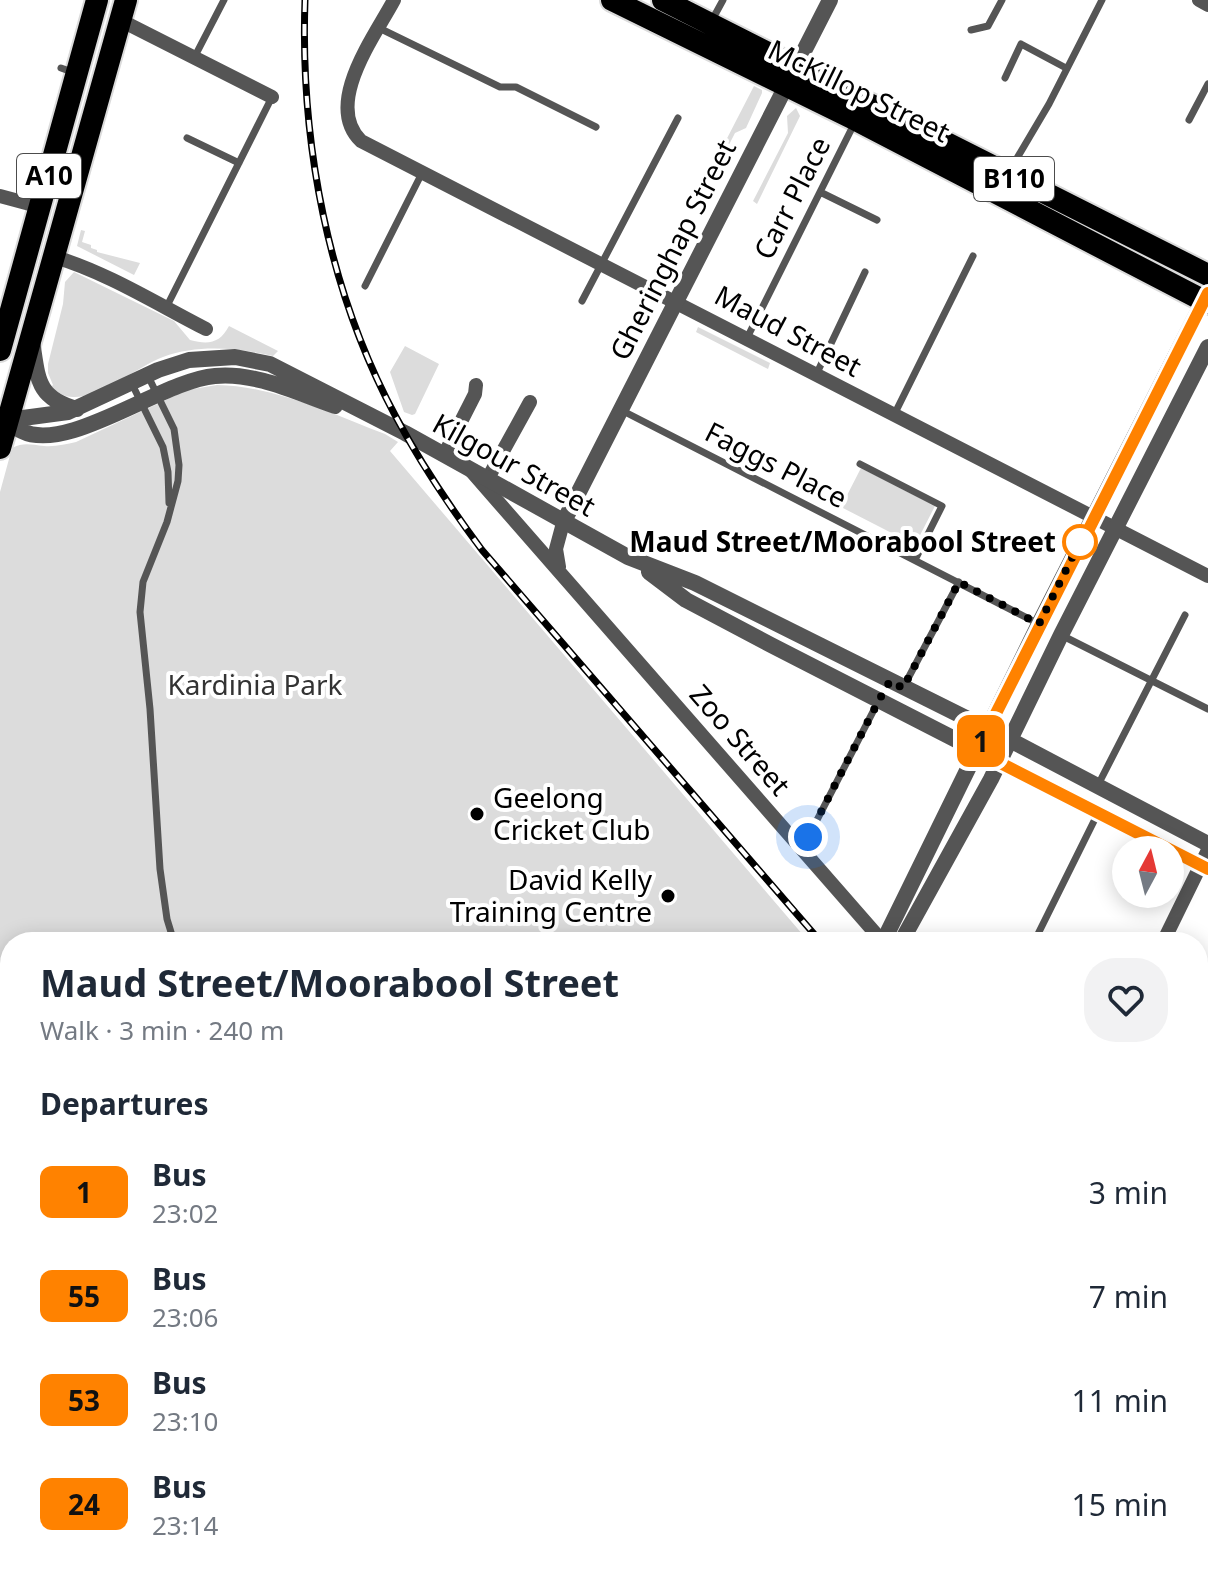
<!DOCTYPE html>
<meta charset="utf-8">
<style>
:root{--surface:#fff;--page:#f2f2f3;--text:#1f2937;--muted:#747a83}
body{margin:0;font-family:"Noto Sans",sans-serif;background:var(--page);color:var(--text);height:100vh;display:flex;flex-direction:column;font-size:30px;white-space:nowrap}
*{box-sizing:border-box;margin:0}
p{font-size:26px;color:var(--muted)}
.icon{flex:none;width:44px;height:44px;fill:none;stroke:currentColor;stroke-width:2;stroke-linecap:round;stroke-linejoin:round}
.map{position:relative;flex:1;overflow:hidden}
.side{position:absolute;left:0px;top:932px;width:1208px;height:642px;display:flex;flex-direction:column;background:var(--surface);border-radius:32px 32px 0 0;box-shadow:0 4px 20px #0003}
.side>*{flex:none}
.badge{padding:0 16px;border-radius:12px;font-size:28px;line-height:52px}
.needle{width:52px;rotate:7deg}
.buttons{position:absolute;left:1112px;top:836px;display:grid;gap:16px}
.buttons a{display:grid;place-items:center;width:72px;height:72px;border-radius:50%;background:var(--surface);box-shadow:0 4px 20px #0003;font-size:40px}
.you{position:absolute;width:40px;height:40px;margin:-20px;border:6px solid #fff;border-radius:50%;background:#1a73e8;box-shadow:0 0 0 12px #1a73e833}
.map>.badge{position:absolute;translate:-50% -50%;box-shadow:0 0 0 4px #fff}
h2{padding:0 40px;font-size:30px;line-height:72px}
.round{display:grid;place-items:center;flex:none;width:84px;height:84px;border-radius:32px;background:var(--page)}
.head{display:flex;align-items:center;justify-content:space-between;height:136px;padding:0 40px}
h1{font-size:38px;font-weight:700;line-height:60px}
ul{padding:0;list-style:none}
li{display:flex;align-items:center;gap:24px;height:104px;padding:0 40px}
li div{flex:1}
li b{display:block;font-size:30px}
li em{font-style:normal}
li .badge{min-width:88px;font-weight:700;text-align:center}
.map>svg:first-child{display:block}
.green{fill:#dcdcdc}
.water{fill:#a3a3a3}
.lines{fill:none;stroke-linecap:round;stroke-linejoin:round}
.trunk-casing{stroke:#dbdbdb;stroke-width:26}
.service{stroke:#555;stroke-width:7}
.minor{stroke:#555;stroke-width:14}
.tertiary{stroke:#555;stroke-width:16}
.trunk{stroke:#000;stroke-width:22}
.rail-casing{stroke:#000;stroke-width:7}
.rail{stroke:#fff;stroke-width:4;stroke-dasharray:12;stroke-linecap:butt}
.line-casing{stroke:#fff;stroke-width:18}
.line{stroke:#ff8200;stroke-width:12}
.walk{stroke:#000;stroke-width:8;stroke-dasharray:0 14.4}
.stop-dot{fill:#fff;stroke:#ff8200;stroke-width:4}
.poi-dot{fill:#000;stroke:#fff;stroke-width:3}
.labels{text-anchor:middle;stroke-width:8;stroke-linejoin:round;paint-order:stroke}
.shield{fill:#fff;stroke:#4c4c4c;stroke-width:2}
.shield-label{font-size:26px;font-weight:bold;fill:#000}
.street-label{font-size:28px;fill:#000;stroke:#fff}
.stop-label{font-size:28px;font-weight:bold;fill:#000;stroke:#fff;text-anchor:end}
.park-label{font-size:28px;fill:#333;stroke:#fff}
.poi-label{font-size:28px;fill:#000;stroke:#fff;text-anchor:start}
</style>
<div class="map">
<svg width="1208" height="1573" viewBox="0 0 1208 1573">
<rect width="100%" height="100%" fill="#fff"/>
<path class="green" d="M754,86L762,90V93L746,128L735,133L710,182L705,181Z
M796,108L800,116L757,204L753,201L788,133L787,116Z
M81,230L85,231L82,242L91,245V248L97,250V252L140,263L134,275L77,246Z
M74,272L174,321L190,340C209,345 220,343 229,326L278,351L273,356C237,348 199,344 163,357C137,367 100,398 73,397C64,397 58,392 50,388L53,385L48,373V364L63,304L65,282Z
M698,327L770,363L768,369L696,332Z
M405,346L439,364L415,414L412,415L404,412L390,372Z
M217,385C275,386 332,414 385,434L398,442L390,451L809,942H10V1564H552L547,1573H0V492L12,448C24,442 31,445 44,446C55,447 66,444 76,442L187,390Z
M861,468L935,506L915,545L841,507Z"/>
<path class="water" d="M10,1492V1564H33L28,1573H0V1512Z
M105,1564H155L150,1573H100Z"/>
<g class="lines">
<g class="trunk-casing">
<path id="trunk" d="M612,0L856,120L1208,303
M663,0L1208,275
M0,350L97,0
M0,448L126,0"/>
</g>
<path class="service" d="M711,22L723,0
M379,28L500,87H516L596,127
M971,30L988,26L1002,0
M194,58L224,0
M61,68L75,73
M1005,78L1021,44L1066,68
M1189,120L1208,84
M187,138L239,163
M1010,170L1049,104L1102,0
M820,192L877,220
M365,286L422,173
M582,301L678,118
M166,308L272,97
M747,338L855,122
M816,375L865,272
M148,376L174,429L179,465L178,481L167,522L143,582L140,612L150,709L160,869L167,919L174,942
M132,384L163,447L168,472L169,503
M621,410L1039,624
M894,415L973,256
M860,464L942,506L915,560
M1061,635L1208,709
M904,686L959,582
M1098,785L1185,615
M802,849L878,702
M1034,942L1098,813
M0,1240L10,1242
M0,1392L10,1391
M1198,1507L1208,1488
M304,1564L307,1573
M722,1573L727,1564
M968,1573L973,1564"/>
<path class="minor" d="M394,0C375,36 323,104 361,141L1208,576
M1199,0L1208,5
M120,20L272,97
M0,196L41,207
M55,257C108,273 157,304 206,329
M444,455L475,394L476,385
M472,472L883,942
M487,480L530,402
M559,567L556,549L563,523
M1163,942L1208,850
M1198,1141L1208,1146
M1198,1300L1208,1310
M933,1564L951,1573"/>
<path class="tertiary" d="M32,341C38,378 36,398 77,409
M8,420L68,412L158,370L189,360L235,357L270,364L405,433L628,557L695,583L1010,740L1208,844
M8,420C12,424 17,429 22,431C68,454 163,380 215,376C256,372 297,393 335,406
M563,523L830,0
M649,572L686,600L771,645L1208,869
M883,942L1039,624L1207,294
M901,942L991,779L1061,635L1208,347
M1198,1418L1208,1399
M563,1573L567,1564
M582,1573L587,1564
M1120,1573L1125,1564"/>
<use href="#trunk" class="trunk"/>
<g class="rail-casing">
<path id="rail" d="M305,0C300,142 328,291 396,417C421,464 450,507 482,550L821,942
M1198,1373L1208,1385"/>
</g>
<use href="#rail" class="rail"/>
</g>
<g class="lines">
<g class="line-casing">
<path id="line" d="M1208,293L977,751L1208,869"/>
</g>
<use href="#line" class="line"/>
<path class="walk" d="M808,837L879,700L890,681L903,688L959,582L1039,624L1080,542"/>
</g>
<circle class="stop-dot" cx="1080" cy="542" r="16"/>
<g class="poi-dot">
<circle cx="477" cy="814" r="8"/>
<circle cx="668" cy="896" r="8"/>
</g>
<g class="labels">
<g class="shield">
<rect x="17" y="154" width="64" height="44" rx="6"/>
<rect x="974" y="157" width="80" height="44" rx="6"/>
</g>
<g class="shield-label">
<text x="49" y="185">A10</text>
<text x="1014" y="188">B110</text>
</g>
<g class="street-label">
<text transform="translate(859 91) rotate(26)" y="10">McKillop Street</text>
<text transform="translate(792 198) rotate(-63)" y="10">Carr Place</text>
<text transform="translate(673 250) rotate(-63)" y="10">Gheringhap Street</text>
<text transform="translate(788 331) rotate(28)" y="10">Maud Street</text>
<text transform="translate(514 465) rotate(29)" y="10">Kilgour Street</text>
<text transform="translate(776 465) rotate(27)" y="10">Faggs Place</text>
<text transform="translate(740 740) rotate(49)" y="10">Zoo Street</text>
</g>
<g class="stop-label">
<text x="1056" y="552">Maud Street/Moorabool Street</text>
</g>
<g class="park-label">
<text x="255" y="695">Kardinia Park</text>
</g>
<g class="poi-label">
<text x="493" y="808">Geelong<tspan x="493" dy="32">Cricket Club</tspan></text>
<text x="652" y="890" text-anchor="end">David Kelly<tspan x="652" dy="32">Training Centre</tspan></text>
</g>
</g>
</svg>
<div class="buttons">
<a><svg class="needle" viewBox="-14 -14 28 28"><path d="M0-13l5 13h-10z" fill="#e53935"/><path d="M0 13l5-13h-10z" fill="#747a83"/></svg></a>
</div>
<div class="you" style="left:808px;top:837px"></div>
<b class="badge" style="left:981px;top:741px;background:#ff8200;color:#111">1</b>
<section class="side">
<div class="head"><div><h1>Maud Street/Moorabool Street</h1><p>Walk · 3 min · 240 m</p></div><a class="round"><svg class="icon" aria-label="heart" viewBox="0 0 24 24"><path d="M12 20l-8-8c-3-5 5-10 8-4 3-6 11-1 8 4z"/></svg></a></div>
<h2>Departures</h2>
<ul>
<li><span class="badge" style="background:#ff8200;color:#111">1</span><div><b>Bus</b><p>23:02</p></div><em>3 min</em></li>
<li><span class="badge" style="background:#ff8200;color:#111">55</span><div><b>Bus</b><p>23:06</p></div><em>7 min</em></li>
<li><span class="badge" style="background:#ff8200;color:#111">53</span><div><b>Bus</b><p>23:10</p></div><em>11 min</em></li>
<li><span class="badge" style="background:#ff8200;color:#111">24</span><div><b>Bus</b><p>23:14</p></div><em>15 min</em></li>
</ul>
</section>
</div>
